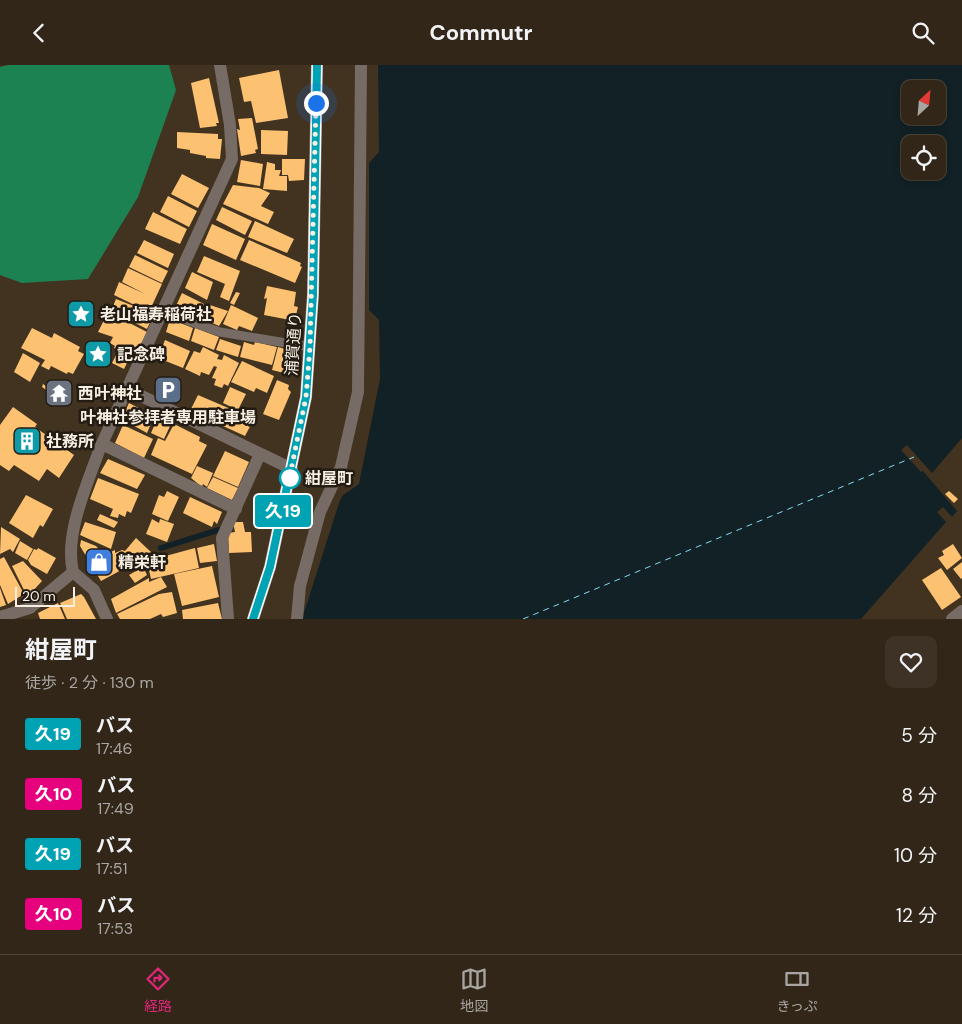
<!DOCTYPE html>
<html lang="ja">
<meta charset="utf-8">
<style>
:root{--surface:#322618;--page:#3d3225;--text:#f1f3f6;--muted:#a8a5a2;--line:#4d4337;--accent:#db2777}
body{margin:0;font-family:"DM Sans","Noto Sans JP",sans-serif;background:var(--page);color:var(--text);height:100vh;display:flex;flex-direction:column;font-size:19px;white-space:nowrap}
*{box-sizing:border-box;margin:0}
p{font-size:16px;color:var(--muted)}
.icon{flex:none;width:28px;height:28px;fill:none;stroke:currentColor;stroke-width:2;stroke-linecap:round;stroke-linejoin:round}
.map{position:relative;height:554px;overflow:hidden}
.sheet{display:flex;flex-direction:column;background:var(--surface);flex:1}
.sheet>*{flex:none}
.badge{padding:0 10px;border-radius:4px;font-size:18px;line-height:32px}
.needle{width:32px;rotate:26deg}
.tools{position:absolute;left:901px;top:15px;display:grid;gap:10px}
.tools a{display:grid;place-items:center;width:45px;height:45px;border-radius:10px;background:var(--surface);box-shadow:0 2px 8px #0003,0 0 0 1px var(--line);font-size:25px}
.scale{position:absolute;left:15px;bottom:12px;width:60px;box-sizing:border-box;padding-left:5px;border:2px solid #f8efe3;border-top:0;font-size:14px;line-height:18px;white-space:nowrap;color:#f8efe3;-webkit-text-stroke:4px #231c14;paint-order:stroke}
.you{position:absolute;width:25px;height:25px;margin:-12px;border:4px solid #fff;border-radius:50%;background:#1a73e8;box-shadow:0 0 0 8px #1a73e833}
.map>.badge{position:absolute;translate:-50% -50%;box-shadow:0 0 0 2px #fff}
.round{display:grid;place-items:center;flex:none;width:52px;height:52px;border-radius:10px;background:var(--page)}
.headline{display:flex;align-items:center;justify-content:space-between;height:85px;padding:0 25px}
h1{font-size:24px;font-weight:700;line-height:38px}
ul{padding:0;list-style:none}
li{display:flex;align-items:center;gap:15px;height:60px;padding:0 25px}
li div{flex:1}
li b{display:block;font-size:19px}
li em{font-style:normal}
li .badge{min-width:55px;font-weight:700;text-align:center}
header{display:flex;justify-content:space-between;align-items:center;height:65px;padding:0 25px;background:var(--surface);font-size:22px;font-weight:700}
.dock{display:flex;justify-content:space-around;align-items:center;height:70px;border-top:1px solid var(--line);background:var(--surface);font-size:14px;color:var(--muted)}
.dock a{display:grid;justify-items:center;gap:2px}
.dock .current{color:var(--accent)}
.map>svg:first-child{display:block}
.forest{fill:#1d8251}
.water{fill:#112126;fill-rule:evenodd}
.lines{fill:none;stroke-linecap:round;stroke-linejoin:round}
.stream{stroke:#112126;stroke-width:6}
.ferry{stroke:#86daf4;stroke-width:1;stroke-dasharray:6 5;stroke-linecap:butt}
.building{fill:#fcc171}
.lane{stroke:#766c65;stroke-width:9}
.street{stroke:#766c65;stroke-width:12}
.secondary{stroke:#9a897f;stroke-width:12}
.line-casing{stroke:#fff;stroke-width:11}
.line{stroke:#00a3b4;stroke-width:8}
.walk{stroke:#f8efe3;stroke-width:5;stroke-dasharray:0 9}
.stop-dot{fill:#fff;stroke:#00a3b4;stroke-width:2.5}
.labels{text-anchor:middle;stroke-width:5;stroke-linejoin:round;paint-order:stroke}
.poi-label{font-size:16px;font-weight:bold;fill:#f8efe3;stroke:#231c14;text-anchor:start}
.street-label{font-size:16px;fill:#f8efe3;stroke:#231c14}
.stop-label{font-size:16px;font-weight:bold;fill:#f8efe3;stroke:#231c14;text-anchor:start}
</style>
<header><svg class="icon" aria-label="back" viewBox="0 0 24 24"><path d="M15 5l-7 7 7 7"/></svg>Commutr<svg class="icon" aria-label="search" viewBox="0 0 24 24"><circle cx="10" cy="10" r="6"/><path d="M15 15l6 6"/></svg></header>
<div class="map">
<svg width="962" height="554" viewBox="0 0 962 554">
<rect width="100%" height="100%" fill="#423320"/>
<path class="forest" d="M8,0H169L176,25L138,132L88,214L22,218L0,210V2Z"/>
<path class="water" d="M378,0H962V373L932,408L907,380L901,385L921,407L923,406L957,446L952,452L943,442L937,447L946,457L861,554H302L339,438L342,431L359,419L380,314L379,255L369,245V98L379,87ZM910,24H938V51H910ZM910,79H938V106H910Z"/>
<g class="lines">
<path class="stream" d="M161,483L218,465"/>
<path class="ferry" d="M523,554L914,392"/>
</g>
<path class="building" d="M279,5L288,53L256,58L251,36L244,37L239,13Z
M209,13L219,58H216L217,61L200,63L191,18Z
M252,53L258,84L255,85L256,88L241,91L237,64L240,65L238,54Z
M261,65L288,66L287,90L261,89Z
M177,67L218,69V74H222L220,94L206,93V91L190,88V85L177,83Z
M282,94H305L304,115L289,116L288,110H282Z
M241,95L263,99L260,121L237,117Z
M267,97L275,99V105H281L279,111H287V126L263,124Z
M182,109L209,123L198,143L171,129Z
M233,120L259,123L270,128L261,141L274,147L268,159L223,139Z
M168,131L197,146L189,162L160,147Z
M222,142L252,156L245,170L216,155Z
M153,147L187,164L180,179L145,164Z
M255,156L294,174L287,188L248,172Z
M212,159L245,174L236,195L203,180Z
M144,175L174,189L168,203L137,188Z
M249,175L301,198L300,201L302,202L295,218L240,195Z
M135,190L168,206L162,218L129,202Z
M204,191L240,206L229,236L220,232L225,219L197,207Z
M128,203L162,219L149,247L114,230L119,217L145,229L122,217Z
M192,207L213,217L207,235L185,223Z
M267,221L296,227L294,241L298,242L296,250L291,249L290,255L264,250L267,233L264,234Z
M236,227L240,228L234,240L230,238Z
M182,228L204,239L197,255L177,247L175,243Z
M116,234L154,249L147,264L111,246Z
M84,235L93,239L83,256L78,253L79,250L74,247L75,244L78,246Z
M207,239L228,246L219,261L201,253Z
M231,240L258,253L252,266L239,261L237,265L223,259Z
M108,247L147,267L135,291L114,283L115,281L110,278L113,272L98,267Z
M170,254L193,263L189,276L166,267Z
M32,263L52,273L54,268L80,282L78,286L84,289L73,309L68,307L67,309L51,301L49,305L41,301L45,295L21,283Z
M195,263L219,272L214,285L191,276Z
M220,274L241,281L238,292L216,285Z
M165,275L190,286L183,303L158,293Z
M244,277L254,280L255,277L277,282L272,300L240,292Z
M203,282L219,290L217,294L222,295L224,290L239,298L228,321L224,319L222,323L214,320L216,314L212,313L217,302L214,301L209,310L201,307L200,311L185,304L194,286L200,288Z
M278,282L296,287L291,303L295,304L292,310L272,305Z
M23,288L40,298L30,317L14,307Z
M117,288L129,294L124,304L112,298Z
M242,296L274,311L267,328L256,323L254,327L231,317Z
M277,315L289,320L288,324L291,327L279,355L263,349Z
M43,319L69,337L67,340L42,322Z
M230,322L246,329L238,345L223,338Z
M198,330L254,354L245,371L190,346Z
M129,338L152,350L147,359L150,361L147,368L125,356L126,353L123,351Z
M13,342L37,359L35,362L74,390L59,413L47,404L39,416L14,400L9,406L0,400V360Z
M158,352L171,359L164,374L151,368Z
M174,359L200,372L199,376L207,380L192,409L151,390L158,373L165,376Z
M123,360L153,374L144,393L115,378Z
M225,386L249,397L238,422L213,411Z
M108,394L145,410L137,424L100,408Z
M197,401L213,408L207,422L203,419L202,422L191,413Z
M213,412L238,423L232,435L207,423Z
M98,413L139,429L131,448L127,446L125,452L119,449L118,453L110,451L113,444L90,434Z
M167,426L179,432L168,456L152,449L159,430L164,432Z
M949,426L958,434L954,438L945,429Z
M26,430L53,444L43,462L40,460L33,473L9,458Z
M190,432L222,447L217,459L214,456L212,462L183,448Z
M100,449L118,457L114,463L97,455Z
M152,454L159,458L160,454L174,459L167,477L146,469Z
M85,457L116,467L111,484L80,470Z
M233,457H243L245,467H251L252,487L229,488L228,468L235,467Z
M1,462L20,474L13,487L10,484L0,489Z
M136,473L151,487L138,492L140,495L101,516L80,481L81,475L96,481L104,490L115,485V488L122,485L125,486Z
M20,476L33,484L27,495L15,488Z
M214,479L217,496L200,498L197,483Z
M953,479L962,493L947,505L938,493L944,490L942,486Z
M38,483L56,493L47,509L31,500L28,495L34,484L37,485Z
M195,483L199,503L151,514L147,496Z
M4,492L24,529L8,539L0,520V494Z
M23,496L42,516L31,528L26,529L12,501Z
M962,497V513L961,514L953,504Z
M212,501L219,532L182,541L174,509Z
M143,502L147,510L135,518L129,510Z
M941,503L961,532L942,545L922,515Z
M161,512L167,522L116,548L111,534L149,513V517Z
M0,523L6,540L0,542Z
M172,527L177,548L163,552L161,549L150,554H120L117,549L159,529Z
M81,529L84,532L96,554H67L60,538Z
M58,538L65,554H40L38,548Z
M218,538L222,554H183L182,545Z"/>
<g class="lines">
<path class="lane" d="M163,247L220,267L310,282"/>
<path class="street" d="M127,324L292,404
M102,379L236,444
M0,552L30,543L73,507
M107,554L94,525L73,507C64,469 87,420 100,383L232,94L230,60L220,0
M228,554L222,473L260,389
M297,554L300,521L320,447L341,402L358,327L361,0
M952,554L962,546"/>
<path class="secondary" d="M253,554L270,502L306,332L313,229L317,0"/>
</g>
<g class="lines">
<g class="line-casing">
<path id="line" d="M253,554L270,502L306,332L313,230L317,0"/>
</g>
<use href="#line" class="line"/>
<path class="walk" d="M290,413L288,420L306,332L310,282L316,38"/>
</g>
<defs>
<g id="sight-square" transform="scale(1.4375)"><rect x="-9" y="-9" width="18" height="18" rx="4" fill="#0f9aa8" stroke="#231c14"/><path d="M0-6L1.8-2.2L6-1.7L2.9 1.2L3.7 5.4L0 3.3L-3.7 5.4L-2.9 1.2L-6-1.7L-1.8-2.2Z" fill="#fff"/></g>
<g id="parking-square" transform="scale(1.4375)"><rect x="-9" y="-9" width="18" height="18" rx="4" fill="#5c6f8a" stroke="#231c14"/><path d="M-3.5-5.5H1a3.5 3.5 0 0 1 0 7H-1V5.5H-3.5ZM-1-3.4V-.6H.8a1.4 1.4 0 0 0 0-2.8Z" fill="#fff"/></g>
<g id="temple-square" transform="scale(1.4375)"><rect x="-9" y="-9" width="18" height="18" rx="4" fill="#6b7280" stroke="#231c14"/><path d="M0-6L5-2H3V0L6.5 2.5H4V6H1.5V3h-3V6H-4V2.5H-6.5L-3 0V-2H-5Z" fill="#fff"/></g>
<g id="building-square" transform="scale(1.4375)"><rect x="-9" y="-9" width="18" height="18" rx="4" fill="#0f9aa8" stroke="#231c14"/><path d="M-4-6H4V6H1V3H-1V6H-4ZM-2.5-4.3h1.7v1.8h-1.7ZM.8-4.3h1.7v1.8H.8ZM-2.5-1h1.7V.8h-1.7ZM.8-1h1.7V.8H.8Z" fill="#fff"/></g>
<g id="shop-square" transform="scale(1.4375)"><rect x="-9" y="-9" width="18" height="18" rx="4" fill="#3f7fe0" stroke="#231c14"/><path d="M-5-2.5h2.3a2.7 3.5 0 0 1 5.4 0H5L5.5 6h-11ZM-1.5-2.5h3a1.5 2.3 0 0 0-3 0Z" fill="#fff"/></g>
</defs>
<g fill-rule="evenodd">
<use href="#sight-square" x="81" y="249"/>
<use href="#sight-square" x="98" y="289"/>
<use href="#parking-square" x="168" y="325"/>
<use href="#temple-square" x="59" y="328"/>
<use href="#building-square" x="27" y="376"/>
<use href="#shop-square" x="99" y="497"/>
</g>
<circle class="stop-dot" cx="290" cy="413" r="10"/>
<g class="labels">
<g class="poi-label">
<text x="100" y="255">老山福寿稲荷社</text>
<text x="117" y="295">記念碑</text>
<text x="78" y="334">西叶神社</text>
<text x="168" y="358" text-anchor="middle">叶神社参拝者専用駐車場</text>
<text x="46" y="382">社務所</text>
<text x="118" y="503">精栄軒</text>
</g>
<g class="street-label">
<text transform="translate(293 279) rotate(-86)" y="6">浦賀通り</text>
</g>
<g class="stop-label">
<text x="305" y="419">紺屋町</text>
</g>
</g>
</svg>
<div class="tools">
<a><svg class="needle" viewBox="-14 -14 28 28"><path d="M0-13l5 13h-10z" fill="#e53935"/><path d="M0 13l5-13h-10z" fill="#a8a5a2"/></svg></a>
<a><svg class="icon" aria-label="locate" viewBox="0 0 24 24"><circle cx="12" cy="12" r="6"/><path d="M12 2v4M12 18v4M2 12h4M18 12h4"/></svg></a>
</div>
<div class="scale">20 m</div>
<div class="you" style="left:316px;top:38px"></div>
<b class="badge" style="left:283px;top:446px;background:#00a3b4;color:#fff">久19</b>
</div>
<section class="sheet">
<div class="headline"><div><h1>紺屋町</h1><p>徒歩 · 2 分 · 130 m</p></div><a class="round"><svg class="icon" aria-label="heart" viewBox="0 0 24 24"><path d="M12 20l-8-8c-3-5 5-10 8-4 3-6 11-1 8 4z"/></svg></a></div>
<ul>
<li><span class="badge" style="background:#00a3b4;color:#fff">久19</span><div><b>バス</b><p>17:46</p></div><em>5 分</em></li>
<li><span class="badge" style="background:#e6007e;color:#fff">久10</span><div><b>バス</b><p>17:49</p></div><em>8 分</em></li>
<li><span class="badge" style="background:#00a3b4;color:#fff">久19</span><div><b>バス</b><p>17:51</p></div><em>10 分</em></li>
<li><span class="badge" style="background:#e6007e;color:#fff">久10</span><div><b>バス</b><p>17:53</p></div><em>12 分</em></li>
</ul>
</section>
<nav class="dock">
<a class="current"><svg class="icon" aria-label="directions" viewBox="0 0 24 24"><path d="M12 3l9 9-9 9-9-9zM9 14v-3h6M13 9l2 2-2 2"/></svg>経路</a>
<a><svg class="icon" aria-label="map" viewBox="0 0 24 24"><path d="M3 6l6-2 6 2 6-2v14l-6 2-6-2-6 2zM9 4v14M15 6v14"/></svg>地図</a>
<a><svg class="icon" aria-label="tickets" viewBox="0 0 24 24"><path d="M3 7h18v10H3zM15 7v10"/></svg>きっぷ</a>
</nav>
